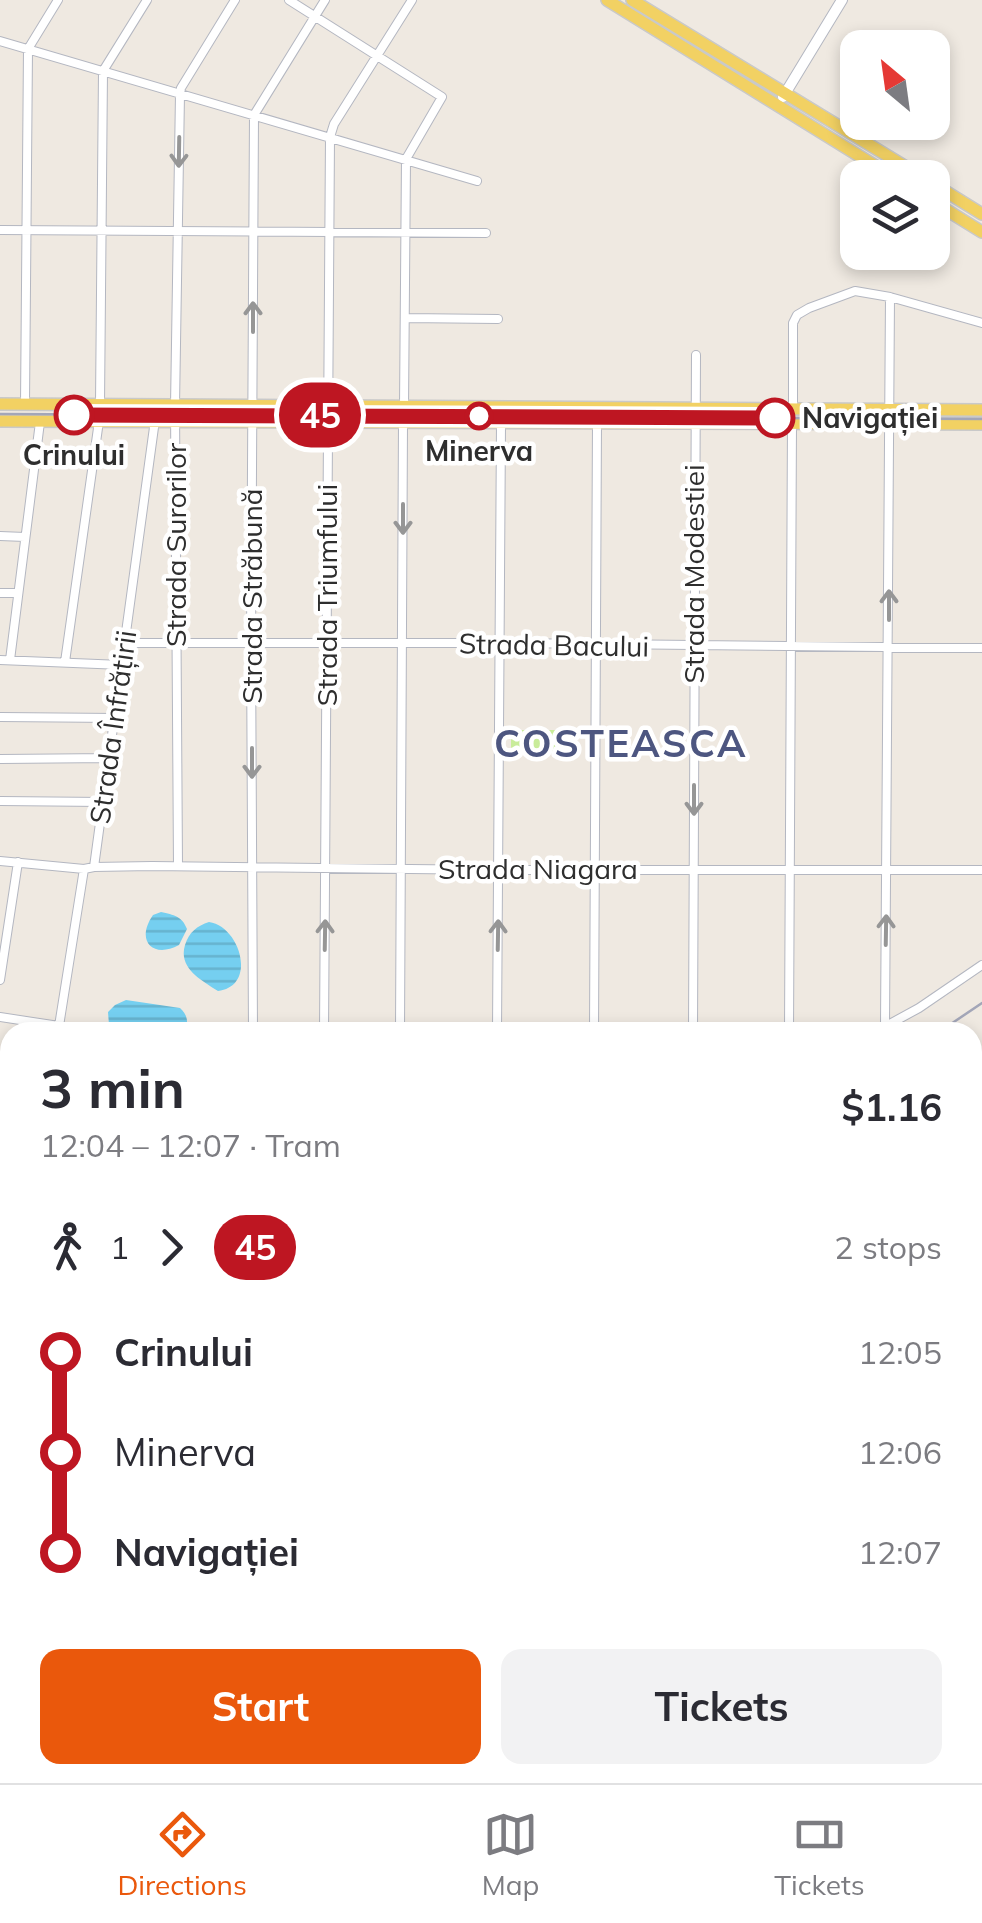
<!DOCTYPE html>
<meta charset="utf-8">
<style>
:root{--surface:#fff;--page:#f2f2f3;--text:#2b2b33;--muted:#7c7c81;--line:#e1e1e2;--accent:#ea580c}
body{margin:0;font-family:Mulish,sans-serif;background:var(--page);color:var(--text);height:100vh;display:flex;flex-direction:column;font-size:38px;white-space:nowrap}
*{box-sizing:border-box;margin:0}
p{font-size:32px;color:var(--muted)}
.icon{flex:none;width:55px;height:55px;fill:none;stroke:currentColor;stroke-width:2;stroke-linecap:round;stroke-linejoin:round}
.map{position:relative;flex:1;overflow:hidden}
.details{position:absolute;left:0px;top:1022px;width:982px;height:762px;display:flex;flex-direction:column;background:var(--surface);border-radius:30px 30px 0 0;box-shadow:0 5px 15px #0003}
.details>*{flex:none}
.badge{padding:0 20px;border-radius:32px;font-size:35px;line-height:65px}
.needle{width:65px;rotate:331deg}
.tools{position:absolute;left:840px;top:30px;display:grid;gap:20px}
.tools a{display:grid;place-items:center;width:110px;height:110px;border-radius:20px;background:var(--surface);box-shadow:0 5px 15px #0003;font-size:50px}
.map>.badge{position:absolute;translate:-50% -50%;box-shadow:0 0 0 5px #fff}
.legs{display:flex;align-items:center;gap:15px;height:110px;padding:0 40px;font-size:32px}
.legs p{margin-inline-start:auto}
.overview{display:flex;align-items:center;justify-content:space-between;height:170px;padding:0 40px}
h1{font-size:55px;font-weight:700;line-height:75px}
.action{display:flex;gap:20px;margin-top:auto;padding:20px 40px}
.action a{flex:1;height:115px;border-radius:20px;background:var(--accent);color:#fff;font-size:40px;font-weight:700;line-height:115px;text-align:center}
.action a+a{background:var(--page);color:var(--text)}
ul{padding:0 40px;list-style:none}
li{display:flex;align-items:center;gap:35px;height:100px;font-size:38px}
li i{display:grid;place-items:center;width:15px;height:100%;margin:0 12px;background:currentColor}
li i::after{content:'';width:25px;height:25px;margin:-12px;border:8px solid;border-radius:50%;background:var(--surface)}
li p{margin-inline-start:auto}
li:first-child i{background:linear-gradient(#0000 50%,currentColor 0)}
li:last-child i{background:linear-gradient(currentColor 50%,#0000 0)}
.dock{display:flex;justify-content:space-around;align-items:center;height:140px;border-top:2px solid var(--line);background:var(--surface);font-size:28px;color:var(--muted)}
.dock a{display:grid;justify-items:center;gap:5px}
.dock .current{color:var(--accent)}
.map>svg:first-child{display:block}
.pitch{fill:#c9ec9a}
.water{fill:url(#water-rules)}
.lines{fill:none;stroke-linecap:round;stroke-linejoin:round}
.street-casing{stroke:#b4b7c1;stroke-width:10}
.secondary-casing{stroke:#b4b7c1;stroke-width:12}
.primary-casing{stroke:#c9c9c9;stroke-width:14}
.street{stroke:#fff;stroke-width:8}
.secondary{stroke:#fff;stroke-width:10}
.primary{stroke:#f2d163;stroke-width:11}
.tram{stroke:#a3a6b8;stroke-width:2.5}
.rail{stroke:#a3a6b8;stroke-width:2.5}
.oneway{stroke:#969696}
.line-1-casing{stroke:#fff;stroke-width:22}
.line-1{stroke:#be1622;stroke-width:15}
.stop-1-dot{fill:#fff;stroke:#be1622;stroke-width:5}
.labels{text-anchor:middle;stroke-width:9;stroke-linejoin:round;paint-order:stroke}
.stop-label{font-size:28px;font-weight:bold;fill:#2e2e2e;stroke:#fff}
.street-label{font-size:28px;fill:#2e2e2e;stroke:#fff}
.district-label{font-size:38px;font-weight:bold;letter-spacing:2.5px;fill:#4d5680;stroke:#fff}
</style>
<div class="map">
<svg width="982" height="1783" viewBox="0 0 982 1783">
<defs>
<pattern id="water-rules" width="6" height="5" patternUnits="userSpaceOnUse" patternTransform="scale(2.5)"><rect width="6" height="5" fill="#75cff0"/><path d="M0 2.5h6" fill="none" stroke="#66b2ce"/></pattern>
</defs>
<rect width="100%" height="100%" fill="#efe9e1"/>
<path class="pitch" d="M511,730H566V753H511Z"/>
<path class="water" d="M161,912C174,915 182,916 187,929L179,945C153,959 135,941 153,915Z
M209,922C240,926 258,986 218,991C201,980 178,968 185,945C189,932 197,926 209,922Z
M126,1000L180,1008C188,1015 188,1022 186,1032L114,1031L109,1025L108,1012L115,1005Z"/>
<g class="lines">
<g class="street-casing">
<path id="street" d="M289,0L442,97L406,159L404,407
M0,41L477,181
M0,230L486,233
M405,318L498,319
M25,404L28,49L58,0
M100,404L103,71L147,0
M793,408V323L797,315L809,308L855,291L890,297L982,323
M0,536L25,537
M0,593H18
M125,643H500L982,648
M0,660L122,665
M10,660L40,422
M65,662L99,421
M0,717L116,718
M0,759L110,758
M0,801L103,802
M0,861L84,869
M178,866L175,406L180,94L181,88L235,0
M94,867L152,866L499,870H982
M0,980L18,862
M0,1017L59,1026L84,869L94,867L155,420
M885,1027L890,297
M253,1032L251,644L254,115L325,0
M324,1032L330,137L334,124L412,0
M400,1032L403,422
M497,1032L501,424
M594,1032L597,422
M693,1032L696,355
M789,1032L792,423
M875,1032L919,1008L982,965
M972,1377L982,1375
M972,1605L982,1604
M366,1775L367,1783
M466,1775L467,1783
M662,1775V1783
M759,1775V1783
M857,1775V1783
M955,1775L956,1783
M554,1783L557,1775"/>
</g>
<g class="secondary-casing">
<path id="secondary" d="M783,97L842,0"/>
</g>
<g class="primary-casing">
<path id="primary" d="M607,0L895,178
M632,0L924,178
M932,183L982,214
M932,201L982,232
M0,404L982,410
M0,421L982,424"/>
</g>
<use href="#street" class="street"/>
<use href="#secondary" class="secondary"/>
<use href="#primary" class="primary"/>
<path class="tram" d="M0,414L982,419"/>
<path class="rail" d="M939,1032L982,1003
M0,1096L10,1097
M972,1223L982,1212
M972,1280L982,1282
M0,1294L10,1297
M972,1298L982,1301
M972,1353L982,1352
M0,1427L10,1429
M0,1643L10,1642"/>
</g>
<defs><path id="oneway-shaft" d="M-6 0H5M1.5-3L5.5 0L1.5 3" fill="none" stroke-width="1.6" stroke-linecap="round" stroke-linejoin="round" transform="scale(2.5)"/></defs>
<g class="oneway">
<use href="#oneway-shaft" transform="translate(179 152) rotate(91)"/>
<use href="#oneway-shaft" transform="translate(253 317) rotate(-90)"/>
<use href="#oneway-shaft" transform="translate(403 519) rotate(90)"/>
<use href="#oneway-shaft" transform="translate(889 605) rotate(-90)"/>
<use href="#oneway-shaft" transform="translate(252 763) rotate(90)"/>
<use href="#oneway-shaft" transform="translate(694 800) rotate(90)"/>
<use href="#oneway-shaft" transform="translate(886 930) rotate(-89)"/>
<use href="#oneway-shaft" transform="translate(325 935) rotate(-89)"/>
<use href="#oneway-shaft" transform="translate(498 935) rotate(-89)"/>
</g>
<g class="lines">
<g class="line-1-casing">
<path id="line-1" d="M74,415L775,418"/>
</g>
<use href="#line-1" class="line-1"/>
</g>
<g class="stop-1-dot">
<circle cx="74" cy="415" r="18"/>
<circle cx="479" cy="416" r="12"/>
<circle cx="775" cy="418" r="18"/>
</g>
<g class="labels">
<g class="stop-label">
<text x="802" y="428" text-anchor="start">Navigației</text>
<text x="479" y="461">Minerva</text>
<text x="74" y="465">Crinului</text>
</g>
<g class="street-label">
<text transform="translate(176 545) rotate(-90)" y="10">Strada Surorilor</text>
<text transform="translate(694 574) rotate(-90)" y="10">Strada Modestiei</text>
<text transform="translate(327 595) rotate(-90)" y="10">Strada Triumfului</text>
<text transform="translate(252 596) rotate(-90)" y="10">Strada Străbună</text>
<text transform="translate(554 645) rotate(1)" y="10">Strada Bacului</text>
<text transform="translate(113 727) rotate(-82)" y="10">Strada Înfrățirii</text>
<text x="538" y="879">Strada Niagara</text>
</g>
<g class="district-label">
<text x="621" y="757">COSTEASCA</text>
</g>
</g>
</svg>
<div class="tools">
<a><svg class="needle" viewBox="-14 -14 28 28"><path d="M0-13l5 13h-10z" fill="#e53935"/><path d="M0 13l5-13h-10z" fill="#7c7c81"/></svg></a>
<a><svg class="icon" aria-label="layers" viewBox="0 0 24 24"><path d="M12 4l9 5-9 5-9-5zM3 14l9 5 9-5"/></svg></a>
</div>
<b class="badge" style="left:320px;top:415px;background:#be1622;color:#fff">45</b>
<section class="details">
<div class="overview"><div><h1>3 min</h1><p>12:04 – 12:07 · Tram</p></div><b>$1.16</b></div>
<div class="legs"><svg class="icon" aria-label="walk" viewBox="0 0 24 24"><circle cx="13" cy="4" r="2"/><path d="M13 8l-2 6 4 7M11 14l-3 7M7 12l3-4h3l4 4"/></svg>1<svg class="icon" aria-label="forward" viewBox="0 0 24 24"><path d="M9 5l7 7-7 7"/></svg><b class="badge" style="background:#be1622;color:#fff">45</b><p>2 stops</p></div>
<ul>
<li><i style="color:#be1622"></i><b>Crinului</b><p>12:05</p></li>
<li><i style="color:#be1622"></i><span>Minerva</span><p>12:06</p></li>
<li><i style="color:#be1622"></i><b>Navigației</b><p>12:07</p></li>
</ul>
<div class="action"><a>Start</a><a>Tickets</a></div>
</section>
</div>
<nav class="dock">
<a class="current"><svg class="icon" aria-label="directions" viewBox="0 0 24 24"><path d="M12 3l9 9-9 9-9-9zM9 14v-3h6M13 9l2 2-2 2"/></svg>Directions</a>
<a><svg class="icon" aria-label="map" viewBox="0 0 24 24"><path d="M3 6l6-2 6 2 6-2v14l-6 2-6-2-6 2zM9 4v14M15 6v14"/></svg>Map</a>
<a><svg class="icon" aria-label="tickets" viewBox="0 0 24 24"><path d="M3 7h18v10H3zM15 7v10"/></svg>Tickets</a>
</nav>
